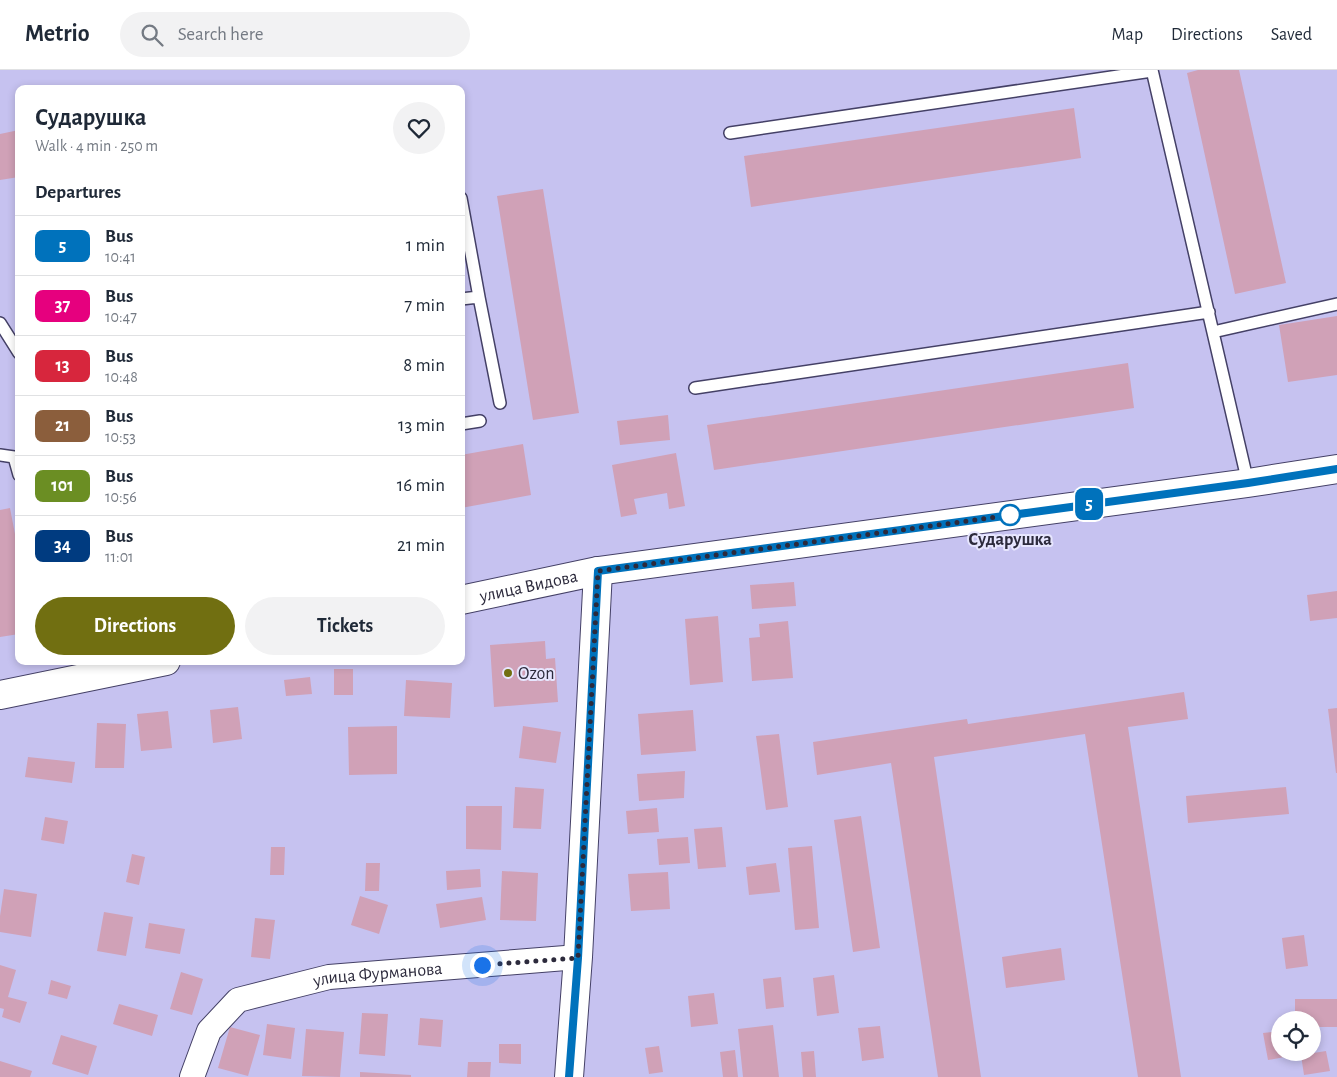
<!DOCTYPE html>
<meta charset="utf-8">
<style>
:root{--surface:#fff;--page:#f2f2f3;--text:#1f2937;--muted:#747a83;--line:#e0e1e3;--accent:#716f11}
body{margin:0;font-family:"Alegreya Sans",sans-serif;background:var(--page);color:var(--text);height:100vh;display:flex;flex-direction:column;font-size:19px;white-space:nowrap}
*{box-sizing:border-box;margin:0}
p{font-size:16px;color:var(--muted)}
.icon{flex:none;width:28px;height:28px;fill:none;stroke:currentColor;stroke-width:2;stroke-linecap:round;stroke-linejoin:round}
.map{position:relative;flex:1;overflow:hidden}
.side{position:absolute;left:15px;top:15px;width:450px;height:580px;display:flex;flex-direction:column;background:var(--surface);border-radius:10px;box-shadow:0 2px 8px #0003}
.side>*{flex:none}
.badge{padding:0 10px;border-radius:8px;font-size:18px;line-height:32px}
.controls{position:absolute;left:1271px;top:941px;display:grid;gap:10px}
.controls a{display:grid;place-items:center;width:50px;height:50px;border-radius:50%;background:var(--surface);box-shadow:0 2px 8px #0003;font-size:25px}
.you{position:absolute;width:25px;height:25px;margin:-12px;border:4px solid #fff;border-radius:50%;background:#1a73e8;box-shadow:0 0 0 8px #1a73e833}
.map>.badge{position:absolute;translate:-50% -50%;box-shadow:0 0 0 2px #fff}
h2{padding:0 20px;font-size:19px;line-height:45px}
.round{display:grid;place-items:center;flex:none;width:52px;height:52px;border-radius:26px;background:var(--page)}
.summary{display:flex;align-items:center;justify-content:space-between;height:85px;padding:0 20px}
h1{font-size:24px;font-weight:700;line-height:38px}
.button{display:flex;gap:10px;margin-top:auto;padding:10px 20px}
.button a{flex:1;height:58px;border-radius:30px;background:var(--accent);color:#fff;font-size:20px;font-weight:700;line-height:58px;text-align:center}
.button a+a{background:var(--page);color:var(--text)}
ul{padding:0;list-style:none}
li{display:flex;align-items:center;gap:15px;height:60px;padding:0 20px;border-top:1px solid var(--line)}
li div{flex:1}
li b{display:block;font-size:19px}
li em{font-style:normal}
li .badge{min-width:55px;font-weight:700;text-align:center}
header{display:flex;align-items:center;gap:30px;box-sizing:border-box;height:70px;padding:0 25px;background:var(--surface);border-bottom:1px solid var(--line)}
header strong{font-size:24px}
nav{display:flex;gap:28px;margin-inline-start:auto;font-size:18px}
.search{width:350px;height:45px;background:var(--page);display:flex;align-items:center;gap:12px;box-sizing:border-box;padding:0 18px;border-radius:28px;color:var(--muted);font-size:19px}
.map>svg:first-child{display:block}
.building{fill:#d0a1b7}
.lines{fill:none;stroke-linecap:round;stroke-linejoin:round}
.lane-casing{stroke:#444066;stroke-width:14}
.street-casing{stroke:#444066;stroke-width:26}
.secondary-casing{stroke:#444066;stroke-width:30}
.lane{stroke:#fff;stroke-width:11}
.street{stroke:#fff;stroke-width:24}
.secondary{stroke:#fff;stroke-width:28}
.line-casing{stroke:#fff;stroke-width:11}
.line{stroke:#0072bc;stroke-width:8}
.walk{stroke:#2c2a3c;stroke-width:5;stroke-dasharray:0 9}
.stop-dot{fill:#fff;stroke:#0072bc;stroke-width:2.5}
.poi-dot{fill:#716f11;stroke:#e7e6fe;stroke-width:2}
.labels{text-anchor:middle;stroke-width:4;stroke-linejoin:round;paint-order:stroke}
.stop-label{font-size:18px;font-weight:bold;fill:#2c2a3c;stroke:#e7e6fe}
.street-label{font-size:18px;fill:#2c2a3c;stroke:#e7e6fe}
.poi-label{font-size:18px;fill:#2c2a3c;stroke:#e7e6fe;text-anchor:start}
</style>
<header>
<strong>Metrio</strong>
<div class="search"><svg class="icon" aria-label="search" viewBox="0 0 24 24"><circle cx="10" cy="10" r="6"/><path d="M15 15l6 6"/></svg>Search here</div>
<nav><a>Map</a><a>Directions</a><a>Saved</a></nav>
</header>
<div class="map">
<svg width="1337" height="1007" viewBox="0 0 1337 1007">
<rect width="100%" height="100%" fill="#c6c2f0"/>
<path class="building" d="M1198,0H1239L1286,213L1235,224L1187,3Z
M1074,38L1081,88L751,137L744,86Z
M19,60V107L0,110V64Z
M543,119L579,343L533,350L497,126Z
M1337,246V305L1288,312L1279,255Z
M1128,293L1134,338L714,400L707,355Z
M668,345L670,370L620,375L617,351Z
M523,374L531,425L461,438V385Z
M676,383L685,436L669,439L667,423L634,429L637,444L621,447L612,395Z
M10,438L19,485V564L0,567V440Z
M794,512L796,536L752,539L750,515Z
M1337,521V548L1310,551L1307,525Z
M718,546L723,612L690,615L685,549Z
M788,551L793,608L752,611L749,568L760,567L759,554Z
M545,571L546,589L555,588L558,632L494,637L490,575Z
M334,599H353V625H334Z
M310,607L312,624L286,626L284,610Z
M406,610L452,613L450,648L404,646Z
M1184,622L1188,649L1128,657L1181,1007H1138L1085,664L934,687L981,1007H938L891,693L817,705L813,672L967,649L968,654Z
M238,637L242,669L213,673L210,640Z
M1337,638V703H1336L1328,639Z
M693,640L696,681L641,685L638,644Z
M168,641L172,678L141,681L137,644Z
M97,653L126,654L124,698H95Z
M397,656V704L349,705L348,657Z
M523,656L561,662L556,693L519,688Z
M779,664L788,737L766,740L756,666Z
M28,687L75,692L72,713L25,707Z
M685,701L684,728L639,731L637,704Z
M515,717L544,719L541,759L513,758Z
M1286,717L1289,744L1188,753L1186,726Z
M466,736H502L501,780L466,779Z
M657,738L659,762L628,764L626,741Z
M861,746L880,878L853,882L834,750Z
M45,747L68,751L64,774L41,770Z
M722,757L726,797L698,799L694,759Z
M688,767L690,793L659,795L657,769Z
M812,776L819,858L795,860L788,778Z
M271,777H285L284,805H270Z
M132,784L145,787L139,815L126,812Z
M366,793H380L379,821H365Z
M776,793L780,822L749,825L746,797Z
M480,799L481,817L447,820L446,801Z
M502,801L538,803L536,851L500,850Z
M668,802L670,839L631,841L628,804Z
M4,819L37,824L31,867L0,862V846Z
M360,826L388,835L379,864L351,855Z
M482,827L486,850L440,858L436,834Z
M104,842L133,847L126,886L97,881Z
M255,848L275,850L270,889L251,887Z
M149,853L185,859L180,884L145,878Z
M1304,865L1308,896L1286,899L1282,868Z
M1061,878L1065,910L1006,918L1002,887Z
M0,895L16,900L8,927L27,932L20,953L2,947L4,939L0,938Z
M181,902L203,909L192,945L170,939Z
M834,905L839,943L817,946L813,908Z
M781,907L784,937L766,939L763,909Z
M51,910L71,916L67,929L48,924Z
M714,923L718,954L691,957L688,926Z
M1295,929H1337V957H1312V950H1295Z
M119,934L158,945L152,966L113,954Z
M362,943L388,944L385,986L359,984Z
M420,948L443,950L441,977L418,975Z
M267,954L295,958L291,989L263,985Z
M773,955L779,1007H743L738,959Z
M880,956L884,988L862,991L858,958Z
M230,957L260,965L248,1006L218,998Z
M306,959L344,962L340,1007L302,1006Z
M1280,961V982H1289L1290,986L1268,990L1263,963Z
M61,965L97,976L88,1005L52,994Z
M499,974H521V994L499,993Z
M659,976L663,1002L649,1004L645,978Z
M735,980L738,1007H723L720,982Z
M814,981L816,1007H803L801,982Z
M1326,981L1330,1001L1304,1005L1301,985Z
M0,991L32,1001L30,1007H0Z
M468,992H491L490,1007H467Z
M360,1002L411,1005V1007H360Z"/>
<g class="lines">
<g class="lane-casing">
<path id="lane" d="M1152,0L1248,413
M730,63L1152,1
M461,128L479,227L461,229
M479,227L500,333
M0,253L19,283
M1213,262L1337,234
M695,318L1209,242
M461,354L480,351
M0,385L14,387L19,405"/>
</g>
<g class="street-casing">
<g id="street">
<path id="s1" d="M192,1007L209,961L238,930L329,907L578,887"/>
</g>
</g>
<g class="secondary-casing">
<g id="secondary">
<path id="s2" d="M461,530L598,501L1248,413L1337,399"/>
<path d="M0,625L166,591"/>
<path d="M569,1007L578,887L598,501"/>
</g>
</g>
<use href="#lane" class="lane"/>
<use href="#street" class="street"/>
<use href="#secondary" class="secondary"/>
</g>
<g class="lines">
<g class="line-casing">
<path id="line" d="M569,1007L578,888L598,501L1248,413L1337,399"/>
</g>
<use href="#line" class="line"/>
<path class="walk" d="M482,895L578,888L598,501L1012,445H1010"/>
</g>
<circle class="stop-dot" cx="1010" cy="445" r="10"/>
<circle class="poi-dot" cx="508" cy="603" r="5"/>
<g class="labels">
<g class="stop-label">
<text x="1010" y="475">Сударушка</text>
</g>
<g class="street-label">
<text dy="6" stroke="none"><textPath href="#s2" startOffset="69">улица Видова</textPath></text>
<text dy="6" stroke="none"><textPath href="#s1" startOffset="234">улица Фурманова</textPath></text>
</g>
<g class="poi-label">
<text x="518" y="609">Ozon</text>
</g>
</g>
</svg>
<div class="controls">
<a><svg class="icon" aria-label="locate" viewBox="0 0 24 24"><circle cx="12" cy="12" r="6"/><path d="M12 2v4M12 18v4M2 12h4M18 12h4"/></svg></a>
</div>
<div class="you" style="left:482px;top:895px"></div>
<b class="badge" style="left:1089px;top:434px;background:#0072bc;color:#fff">5</b>
<section class="side">
<div class="summary"><div><h1>Сударушка</h1><p>Walk · 4 min · 250 m</p></div><a class="round"><svg class="icon" aria-label="heart" viewBox="0 0 24 24"><path d="M12 20l-8-8c-3-5 5-10 8-4 3-6 11-1 8 4z"/></svg></a></div>
<h2>Departures</h2>
<ul>
<li><span class="badge" style="background:#0072bc;color:#fff">5</span><div><b>Bus</b><p>10:41</p></div><em>1 min</em></li>
<li><span class="badge" style="background:#e6007e;color:#fff">37</span><div><b>Bus</b><p>10:47</p></div><em>7 min</em></li>
<li><span class="badge" style="background:#d7263d;color:#fff">13</span><div><b>Bus</b><p>10:48</p></div><em>8 min</em></li>
<li><span class="badge" style="background:#8b5e3c;color:#fff">21</span><div><b>Bus</b><p>10:53</p></div><em>13 min</em></li>
<li><span class="badge" style="background:#6b8e23;color:#fff">101</span><div><b>Bus</b><p>10:56</p></div><em>16 min</em></li>
<li><span class="badge" style="background:#003b80;color:#fff">34</span><div><b>Bus</b><p>11:01</p></div><em>21 min</em></li>
</ul>
<div class="button"><a>Directions</a><a>Tickets</a></div>
</section>
</div>
